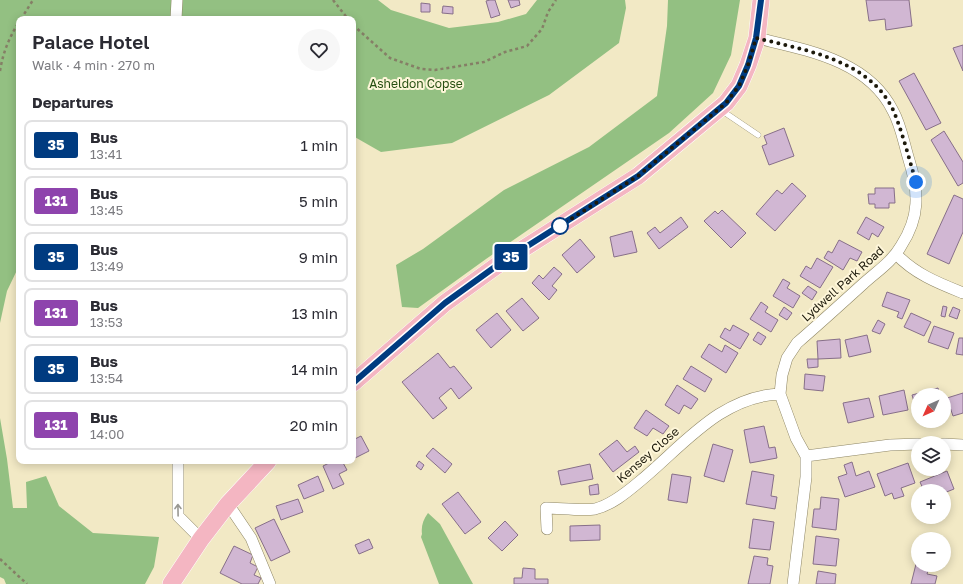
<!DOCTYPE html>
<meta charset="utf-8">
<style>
:root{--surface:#fff;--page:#f7f7f7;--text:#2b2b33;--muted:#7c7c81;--line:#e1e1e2}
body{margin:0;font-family:"Golos Text",sans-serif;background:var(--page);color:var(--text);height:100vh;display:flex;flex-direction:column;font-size:15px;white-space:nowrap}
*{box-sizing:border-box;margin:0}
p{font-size:13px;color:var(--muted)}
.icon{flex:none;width:22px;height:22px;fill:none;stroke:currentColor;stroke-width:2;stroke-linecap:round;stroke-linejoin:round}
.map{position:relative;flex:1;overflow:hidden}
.side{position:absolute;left:16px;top:16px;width:340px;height:448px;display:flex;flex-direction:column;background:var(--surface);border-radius:8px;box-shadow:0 2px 10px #0003}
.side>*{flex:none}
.badge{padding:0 8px;border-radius:3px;font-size:14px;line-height:26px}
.needle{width:26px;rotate:225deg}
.tools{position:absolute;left:911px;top:388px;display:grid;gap:8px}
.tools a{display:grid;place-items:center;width:40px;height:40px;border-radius:50%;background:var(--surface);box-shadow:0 2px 10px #0003;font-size:20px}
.you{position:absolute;width:20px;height:20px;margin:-10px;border:3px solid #fff;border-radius:50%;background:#1a73e8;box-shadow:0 0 0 6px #1a73e833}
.map>.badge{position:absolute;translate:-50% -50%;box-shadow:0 0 0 2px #fff}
h2{padding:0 16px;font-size:15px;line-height:36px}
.round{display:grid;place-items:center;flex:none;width:42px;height:42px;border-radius:21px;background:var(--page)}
.summary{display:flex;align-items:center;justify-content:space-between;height:68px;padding:0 16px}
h1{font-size:19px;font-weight:600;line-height:30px}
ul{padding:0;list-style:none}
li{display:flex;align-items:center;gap:12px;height:50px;margin:0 8px 6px;padding:0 8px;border:2px solid var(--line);border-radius:8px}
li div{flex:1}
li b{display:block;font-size:15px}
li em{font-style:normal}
li .badge{min-width:44px;font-weight:700;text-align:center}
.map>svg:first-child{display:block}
.forest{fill:#93c082}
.building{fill:#d1b7d3;stroke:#876f89}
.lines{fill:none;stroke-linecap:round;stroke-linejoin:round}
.lane-casing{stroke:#8e8665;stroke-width:6}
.street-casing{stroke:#8e8665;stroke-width:12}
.primary-casing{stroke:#fff;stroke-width:18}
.path{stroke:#857f66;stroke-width:2.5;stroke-dasharray:3 3;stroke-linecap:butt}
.lane{stroke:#fff;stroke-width:5.5}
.street{stroke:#fff;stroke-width:11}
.primary{stroke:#f4b6c2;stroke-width:17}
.oneway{stroke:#999892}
.line-casing{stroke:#fff;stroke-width:9}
.line{stroke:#003b80;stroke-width:6}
.walk{stroke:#1d1a0c;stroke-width:4;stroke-dasharray:0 7.2}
.stop-dot{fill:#fff;stroke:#003b80;stroke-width:2}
.labels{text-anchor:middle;stroke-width:4;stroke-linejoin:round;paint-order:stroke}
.park-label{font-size:12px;fill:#275011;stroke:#fef6d9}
.street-label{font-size:12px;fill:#1d1a0c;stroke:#fef6d9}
</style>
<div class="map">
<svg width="963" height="584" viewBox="0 0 963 584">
<rect width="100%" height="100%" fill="#f2e9c5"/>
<path class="forest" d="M0,0H378L391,10L449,28L498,22L526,14L537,0H625L626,8L619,43L549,95L452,143L381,152L353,136V19H19V266L7,291L0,323Z
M668,0H740L731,55L713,93L669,133L486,259L418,308L402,307L396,265L423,249L504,190L589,147L657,96L667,26Z
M0,418L7,459L13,508H27L26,482L46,476L59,506L93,533L159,537L154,567L145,584H6L4,579L0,577Z
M428,513L440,524L473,584H439L421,537L422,534C421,526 423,520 428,513Z"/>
<path class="building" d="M490,0H495L500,15L491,18L486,1Z
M508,0H519L520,5L511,8Z
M866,0H909L912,26L886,30L885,19L869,21Z
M421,3L430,4V12H421Z
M443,6L453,7V14L442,13Z
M963,45V71L953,48Z
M914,73L941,123L926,130L899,81Z
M784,128L794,156L769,165L762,146L767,144L764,136Z
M944,131L963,162V183L958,186L931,140Z
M792,183L806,196L775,231L756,214L777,190L782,194Z
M875,188H894L895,203H889V208H875V204H869L868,194H875Z
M954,195L963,199V232L949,264L927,254Z
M722,210L746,233L731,248L704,221L715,211L718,214Z
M681,217L688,227L659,249L647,233L655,227L660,233Z
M866,217L884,227L878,237L872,233L869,240L857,233Z
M632,231L637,252L614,257L610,237Z
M580,239L595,257L577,273L562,255Z
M839,240L862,252L857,261L850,258L843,270L824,258L828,251L832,253Z
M817,258L833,267L820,288L800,276L806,266L811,269Z
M554,267L562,274L552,286L557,290L549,300L532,283L539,275L543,279Z
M783,279L790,283L787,288L800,296L793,308L773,296Z
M808,286L817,292L812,300L802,293Z
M887,292L910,300L902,319L897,317L899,312L882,306Z
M522,298L539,318L523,331L506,311Z
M761,302L768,307L765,312L778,320L771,332L750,319Z
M943,306L947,307L945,317L941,316Z
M784,307L792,313L787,320L779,315Z
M953,307L960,310L957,319L949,316Z
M497,313L511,330L491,348L476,330Z
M911,313L931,322L924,336L904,327Z
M878,320L885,324L880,334L872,331Z
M733,325L749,334L740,349L720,337L725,328L730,331Z
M934,326L954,333L948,349L928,342Z
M758,332L766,337L761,345L753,340Z
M867,335L871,352L849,357L845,340Z
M959,338H963V355L956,354Z
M840,339L841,358L818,359L817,341Z
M709,344L722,352L725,345L738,353L726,373L701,357Z
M438,353L450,368L454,366L472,388L459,399L451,388L439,398L447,408L433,419L402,382Z
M807,359H818V367L808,368Z
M691,366L712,379L705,392L683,379Z
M805,374L825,376L823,391L804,389Z
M677,385L698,399L691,409L684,405L679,414L665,405Z
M938,388L940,395H918V415L912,395Z
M904,390L908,410L883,415L879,396Z
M963,393V413L953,416L947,398Z
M869,398L874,417L848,423L843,403Z
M646,410L669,426L663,434L653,428L647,436L634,428Z
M764,426L769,448L775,447L777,458L750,463L744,430Z
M361,436L369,451L353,459V440Z
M617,440L627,452L635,446L639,452L613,472L599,454Z
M713,444L733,450L724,482L704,476Z
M433,448L452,464L445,473L426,456Z
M333,461H342L347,470L339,474L344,484L333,489L323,466Z
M419,461L424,465L421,470L416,466Z
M852,462L856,476L869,471L875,487L845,497L838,477L847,474L844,465Z
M908,463L915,483L901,488L904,496L894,499L892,493L885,496L877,474Z
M590,464L593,479L561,485L558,471Z
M752,471L774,475L771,496L777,497L775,509L746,504Z
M947,471L954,489L944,493V491H924L920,482Z
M672,474L691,477L687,503L668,500Z
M318,476L324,491L304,499L298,485Z
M598,484L599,494L590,495L589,486Z
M458,492L481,522L465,534L442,504Z
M821,497L839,499L836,530L812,527L814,509H820Z
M298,499L303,512L281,520L276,506Z
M274,519L290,552L271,561L255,528Z
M753,519L774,522L770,550L749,548Z
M505,521L518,535L502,551L488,538Z
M600,525V540L570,541V526Z
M816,536L839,539L836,566L813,564Z
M369,539L373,548L359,554L355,545Z
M234,546L253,555L250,563L258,567L254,575L261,578L258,584H242L220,573Z
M754,556L768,558L767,565L773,566L770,584H748Z
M916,564L929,567L927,574L937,576L935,584H911Z
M523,568L535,569V579H548V584H514V578H522Z
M818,571L836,574L835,584H816Z"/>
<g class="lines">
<g class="lane-casing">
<path id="lane" d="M721,110L758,135"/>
</g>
<g class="street-casing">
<path id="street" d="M176,19L177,0
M757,38C806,50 868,60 893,111C901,125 904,144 909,160C919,192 920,217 901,246C892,262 876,272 863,284C841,304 819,324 797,343L787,358L782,375L780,394L796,438L806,456V477L793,584
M896,254C915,274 938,283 963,293
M944,444L963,445
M806,456L890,445L918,444
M178,461V516L201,539
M228,504L251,538L270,584
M547,529L546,508C559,508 582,511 595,509C611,505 626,493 639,482C682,447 720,396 780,394"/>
</g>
<g class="primary-casing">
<path id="primary" d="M353,383L445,303L499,264L638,176L726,103L739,86L748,65L757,38L761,0
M171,584L201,539L228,504L268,461"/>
</g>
<path class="path" d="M333,0L348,19
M21,19L33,0
M353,25L390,58L421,69L435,70L484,62L505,52L527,46L542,29L548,12L556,0
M0,71C3,52 9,38 19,22
M0,559L27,584"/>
<use href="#lane" class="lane"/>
<use href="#street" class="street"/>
<use href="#primary" class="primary"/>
</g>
<defs><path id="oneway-shaft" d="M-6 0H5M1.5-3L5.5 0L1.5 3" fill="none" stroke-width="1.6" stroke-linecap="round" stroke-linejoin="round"/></defs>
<use class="oneway" href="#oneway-shaft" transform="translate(178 510) rotate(-91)"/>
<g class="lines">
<g class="line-casing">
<path id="line" d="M353,383L445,303L499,264L638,176L726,103L739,86L748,65L756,38L761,0"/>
</g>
<use href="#line" class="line"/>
<path class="walk" d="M560,226L638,176L726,103L739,86L748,65L756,38C805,50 871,60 894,112C903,134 909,159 916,182"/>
</g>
<circle class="stop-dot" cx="560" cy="226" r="8"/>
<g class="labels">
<g class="park-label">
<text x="416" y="88">Asheldon Copse</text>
</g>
<g class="street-label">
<text transform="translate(843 284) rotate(-42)" y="4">Lydwell Park Road</text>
<text transform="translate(648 455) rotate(-41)" y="4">Kensey Close</text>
</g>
</g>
</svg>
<div class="tools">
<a><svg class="needle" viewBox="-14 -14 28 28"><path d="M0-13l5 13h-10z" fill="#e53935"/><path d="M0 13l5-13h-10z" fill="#7c7c81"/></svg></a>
<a><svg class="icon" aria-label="layers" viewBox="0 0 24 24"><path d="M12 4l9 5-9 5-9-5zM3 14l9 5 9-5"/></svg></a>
<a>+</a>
<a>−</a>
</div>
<div class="you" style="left:916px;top:182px"></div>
<b class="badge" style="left:511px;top:257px;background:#003b80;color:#fff">35</b>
<section class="side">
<div class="summary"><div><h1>Palace Hotel</h1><p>Walk · 4 min · 270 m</p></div><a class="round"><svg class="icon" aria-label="heart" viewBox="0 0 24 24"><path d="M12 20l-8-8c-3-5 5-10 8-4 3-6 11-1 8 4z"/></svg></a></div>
<h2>Departures</h2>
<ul>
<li><span class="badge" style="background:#003b80;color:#fff">35</span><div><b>Bus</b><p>13:41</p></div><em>1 min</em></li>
<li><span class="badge" style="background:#8e44ad;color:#fff">131</span><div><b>Bus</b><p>13:45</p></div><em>5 min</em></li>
<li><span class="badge" style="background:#003b80;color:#fff">35</span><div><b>Bus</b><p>13:49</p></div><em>9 min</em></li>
<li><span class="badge" style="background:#8e44ad;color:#fff">131</span><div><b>Bus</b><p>13:53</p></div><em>13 min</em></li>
<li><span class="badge" style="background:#003b80;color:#fff">35</span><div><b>Bus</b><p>13:54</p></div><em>14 min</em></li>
<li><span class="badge" style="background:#8e44ad;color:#fff">131</span><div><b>Bus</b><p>14:00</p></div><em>20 min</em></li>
</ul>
</section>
</div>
